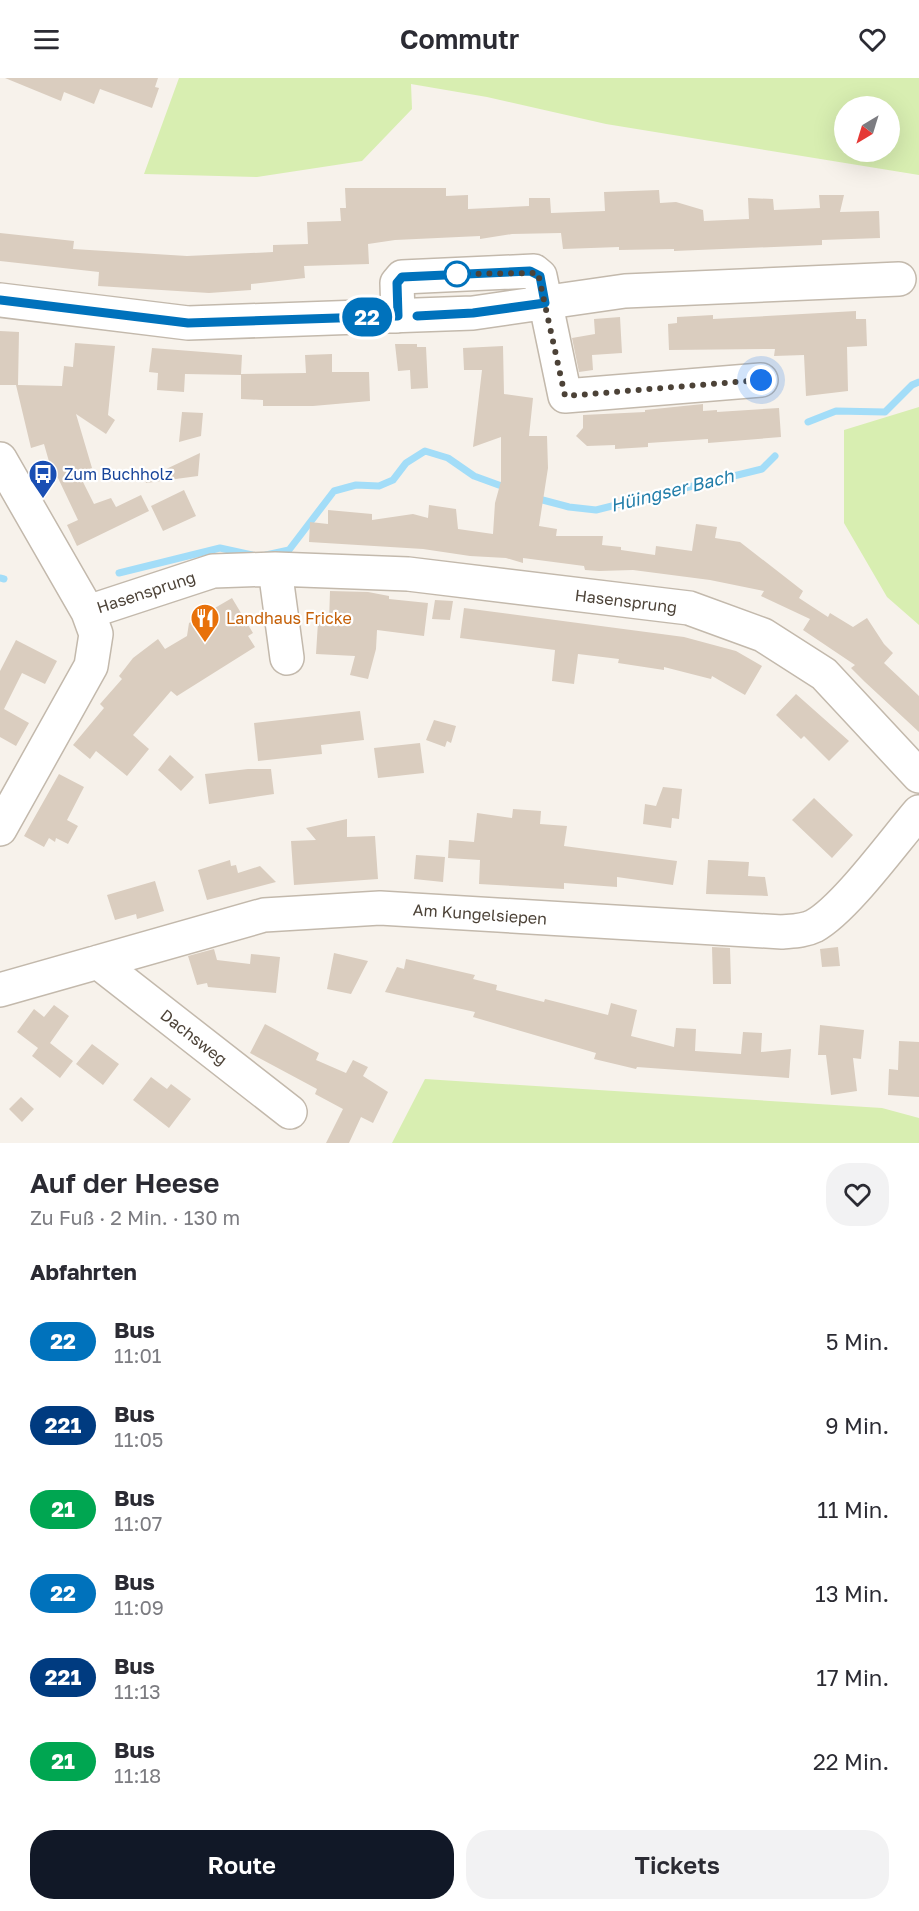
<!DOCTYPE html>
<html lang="de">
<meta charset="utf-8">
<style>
:root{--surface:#fff;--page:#f2f2f3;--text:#2b2b33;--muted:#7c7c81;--accent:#111827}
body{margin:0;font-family:"Golos Text",sans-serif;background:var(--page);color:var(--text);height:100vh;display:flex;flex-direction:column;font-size:22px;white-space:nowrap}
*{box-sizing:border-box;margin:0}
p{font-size:20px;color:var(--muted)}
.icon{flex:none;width:33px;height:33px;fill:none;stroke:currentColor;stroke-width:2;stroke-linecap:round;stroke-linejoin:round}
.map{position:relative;height:1065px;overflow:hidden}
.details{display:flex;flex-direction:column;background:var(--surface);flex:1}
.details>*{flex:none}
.badge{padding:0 12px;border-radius:20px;font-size:21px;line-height:39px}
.needle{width:39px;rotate:218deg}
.buttons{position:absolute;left:834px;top:18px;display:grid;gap:12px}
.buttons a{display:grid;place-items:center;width:66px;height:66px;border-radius:50%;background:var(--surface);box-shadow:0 6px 24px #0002;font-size:30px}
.you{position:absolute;width:30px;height:30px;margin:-15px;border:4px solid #fff;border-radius:50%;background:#1a73e8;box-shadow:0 0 0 9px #1a73e833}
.map>.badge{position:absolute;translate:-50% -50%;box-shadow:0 0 0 3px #fff}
h2{padding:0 30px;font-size:22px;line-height:54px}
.round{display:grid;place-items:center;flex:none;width:63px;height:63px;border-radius:24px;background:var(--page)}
.summary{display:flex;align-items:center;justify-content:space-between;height:102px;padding:0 30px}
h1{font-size:28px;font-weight:600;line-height:45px}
.button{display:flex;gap:12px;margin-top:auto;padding:12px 30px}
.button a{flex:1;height:69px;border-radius:24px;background:var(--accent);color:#fff;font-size:24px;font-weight:600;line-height:69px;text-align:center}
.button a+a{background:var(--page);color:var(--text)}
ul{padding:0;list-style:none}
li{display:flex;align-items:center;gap:18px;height:84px;padding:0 30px}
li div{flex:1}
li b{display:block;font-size:22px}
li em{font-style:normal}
li .badge{min-width:66px;font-weight:700;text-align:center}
header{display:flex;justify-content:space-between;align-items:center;height:78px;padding:0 30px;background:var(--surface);font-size:27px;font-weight:600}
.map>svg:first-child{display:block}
.green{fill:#d8eeb1;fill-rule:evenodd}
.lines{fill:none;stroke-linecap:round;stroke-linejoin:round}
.stream{stroke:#a3ddf8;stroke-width:7}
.building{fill:#dacdbf}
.minor-casing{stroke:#c3b9ac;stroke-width:36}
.minor{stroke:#fff;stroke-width:33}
.line-casing{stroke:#fff;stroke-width:14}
.line{stroke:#0072bc;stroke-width:9}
.walk{stroke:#4c4237;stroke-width:6;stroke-dasharray:0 10.8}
.stop-dot{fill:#fff;stroke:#0072bc;stroke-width:3}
.labels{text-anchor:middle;stroke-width:4.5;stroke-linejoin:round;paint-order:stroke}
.transit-label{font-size:16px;fill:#164399;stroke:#fff;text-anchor:start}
.street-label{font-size:16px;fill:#4c4237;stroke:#fff}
.food-label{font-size:16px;fill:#c56008;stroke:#fff;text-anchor:start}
.water-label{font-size:18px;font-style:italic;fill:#217da9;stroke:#fff}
</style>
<header><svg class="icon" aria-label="menu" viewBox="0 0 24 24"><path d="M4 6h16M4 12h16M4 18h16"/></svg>Commutr<svg class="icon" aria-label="heart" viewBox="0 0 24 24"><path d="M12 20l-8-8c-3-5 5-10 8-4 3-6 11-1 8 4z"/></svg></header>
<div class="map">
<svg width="919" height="1065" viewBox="0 0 919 1065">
<rect width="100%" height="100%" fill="#f7f2eb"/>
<path class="green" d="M179,0H919V97L606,46L487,19L411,6L412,31L362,83L257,99L144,96ZM844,28H890V74H844Z
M919,329V547L887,519L844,445V352Z
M425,1001L882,1030L919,1040V1065H392Z"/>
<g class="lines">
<path class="stream" d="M808,344L836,333L885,334L912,307L919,304
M535,420L569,429L596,432L762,391L775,378
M266,477L289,472L334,413L356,407L379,408L393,402L406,385L425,373L448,380L474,398L507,410
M119,495L220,470L252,477
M0,500L4,501"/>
</g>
<path class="building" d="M5,0H158L155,9L159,10L152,30L100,11L94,26L64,14L61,23Z
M345,110H446V118L468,117V131L529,128V120H550L551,135L605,133L604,114L659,112L660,125L676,124L703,132L704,143L749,141L748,120L773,121L774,132L820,130L819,117H844L840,134L879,133L880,160L822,162V167L674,173V171L619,172V169L563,171L561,155L512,156L480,161V158L395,162L368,166L369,186L304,188L305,200L251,206V212L209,215L98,208L99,194L0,183V155L74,163L73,171L187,178L273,174V167L308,166L307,144L341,143L340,130H346Z
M856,233V241H866L867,268L847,269L848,313L806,318L804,277L774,278L775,271L669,272L668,246L677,245V239L713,237V241Z
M620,239L622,275L592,277L593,292L579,294L572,260L595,256L594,241Z
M0,253L19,254L18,307L62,308L64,288L73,289L75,265L115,268L108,337L115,342L106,356L76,336L92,390L78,394L94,426L111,420L116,429L141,417L149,433L77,468L67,447L78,442L58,400L54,401L44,366L31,370L16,307H0Z
M395,266H417V269H426L428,310L411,311L410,292L398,293Z
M503,268L504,316L533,320L529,358H547L548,390L539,448L557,451L556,458H603L602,467L621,469V472L655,477L656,468L692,473L696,446L717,449L715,460L740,464L803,513L799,520L828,539L830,535L853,549L867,540L884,566L893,575L884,585L919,618V654L865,604L851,590L855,587L803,552L810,541L761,518L764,513L710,502L633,492L599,493L585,492L584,488L523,480V485L506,480L470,478L423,471L309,464L310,444L328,446V432L372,436V442L413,436L428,440L429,427L456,431L458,451L493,456L495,425L501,403V359L473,369L482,292H464L463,270Z
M152,270L242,277L241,296L306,295L305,277L332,276V294H369L370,323L313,328H263V322L241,321V297L185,296L184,314L157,312L158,295L149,294Z
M703,326V333L717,332V334L779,330L781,359L708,365V361L648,365V369L615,371V367L587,368L576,358L583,350V337L645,334V332Z
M182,334L203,335L201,358L179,364Z
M200,375L198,398L146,405L145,401Z
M184,412L196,438L163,453L151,428Z
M330,513L368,514L389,518V521L428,525L424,558L377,552L376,571L368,601L350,597L355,578L316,576L318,544H329Z
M232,520L253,555L248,558L255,569L177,618L171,613L133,657L149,671L127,698L96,673L90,681L73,667L104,630L100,626L122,601L119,598L133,580L158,561L165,571L187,558L189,545Z
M435,522L453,523L450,542L432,541Z
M464,530L684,559L736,573L762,588L745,617L712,598L711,601L664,589V592L618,585L619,581L578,576L574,606L552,603L555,572L460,560Z
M16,562L57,583L45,606L22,595L4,631L29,645L16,668L0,659V593Z
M796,616L849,663L829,683L804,658L801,661L776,637Z
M360,633L364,662L321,667L322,676L258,683L254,645Z
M434,642L456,648L451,665L447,663L445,669L426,662Z
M420,665L424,695L378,700L374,670Z
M170,677L194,699L181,713L158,692Z
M248,691H271L274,716L209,726L205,696Z
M59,696L84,709L67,742L78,748L68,766L56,760L55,764L49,760L44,769L24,758Z
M663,709L682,711L679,741L672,740L671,750L643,746L645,726L656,728Z
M814,720L853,757L832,780L792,742Z
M513,731L541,733L540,746L567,748L564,768L677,783L673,807L617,799V809L564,805V811L479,806L480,782L448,780L449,762L474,764L477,735L512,740Z
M347,741V759L375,758L378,801L294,807L291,763L316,762L306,750Z
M416,777L445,779L443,804L414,801Z
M230,782L231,788L236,787L238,795L260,788L276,804L207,822L198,792Z
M708,782L749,784L748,798L765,799L768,818L706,816Z
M155,803L164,833L137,841L136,836L115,842L107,817Z
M712,869L730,870L731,906H713Z
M838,869L840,888L822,889L820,871Z
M214,871L217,882L250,886L251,876L280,879L276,915L208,909L207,905L197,907L188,878Z
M334,875L368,883L351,916L327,911Z
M406,881L475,897L473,901L497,907L496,912L544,924L545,921L608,937L611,925L637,932L631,958L674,969L676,950L696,951L695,973L741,976L743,954L762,955L761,974L791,971L789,1000L637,989L636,991L594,981L596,975L473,939L475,934L385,914L397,889L404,891Z
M54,927L69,938L50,965L73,983L60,1000L32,978L38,970L17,954L34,931L44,939Z
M265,946L319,975L316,982L346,995L353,982L368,989L363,998L388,1014L373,1045L361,1039L349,1065H326L343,1031L315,1016L317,1011L250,975Z
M820,947L864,952L861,981L853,980L857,1013L831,1017L826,977H818Z
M899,963L919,964V1019L888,1017L889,991L898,992Z
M92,966L119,986L103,1007L76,986Z
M151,999L167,1011L171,1006L191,1021L169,1050L133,1022Z
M21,1019L34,1031L22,1044L9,1031Z"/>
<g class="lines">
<g class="minor-casing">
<path id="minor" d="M0,222L188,245L473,235L625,213L899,201
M398,238L397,205L402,199L534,193L540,198L565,318L761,302
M0,381L88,534L96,556L91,588L0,751
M275,491L287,580
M88,534L213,493L275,491L408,496L689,530L763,557L824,596L919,698
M98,884L290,1034
M0,912L264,837L380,830L782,854C793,853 804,853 814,848C845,831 894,763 919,734"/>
</g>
<use href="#minor" class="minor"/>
</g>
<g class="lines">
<g class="line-casing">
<path id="line" d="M0,222L188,245L398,238L397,205L402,199L530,193L540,198L545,225L473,235L417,238"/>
</g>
<use href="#line" class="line"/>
<path class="walk" d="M457,196L538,195L565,318L761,302"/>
</g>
<defs>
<g id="bus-pin" transform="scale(1.5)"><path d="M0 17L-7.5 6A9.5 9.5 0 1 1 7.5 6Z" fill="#1a4fb4" stroke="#fff"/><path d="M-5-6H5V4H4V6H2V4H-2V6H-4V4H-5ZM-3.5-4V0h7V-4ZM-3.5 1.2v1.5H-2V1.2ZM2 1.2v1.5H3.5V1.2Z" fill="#fff"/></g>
<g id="restaurant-pin" transform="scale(1.5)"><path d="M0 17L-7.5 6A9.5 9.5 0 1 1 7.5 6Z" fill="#e8710a" stroke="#fff"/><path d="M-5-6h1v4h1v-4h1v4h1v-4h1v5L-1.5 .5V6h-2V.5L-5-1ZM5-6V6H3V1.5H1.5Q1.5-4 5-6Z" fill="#fff"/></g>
</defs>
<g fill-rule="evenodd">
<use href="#bus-pin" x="43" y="396"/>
<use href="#restaurant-pin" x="205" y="540"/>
</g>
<circle class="stop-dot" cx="457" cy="196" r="12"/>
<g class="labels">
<g class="transit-label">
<text x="64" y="402">Zum Buchholz</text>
</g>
<g class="street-label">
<text transform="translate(146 514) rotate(-18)" y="6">Hasensprung</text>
<text transform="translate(626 523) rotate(7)" y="6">Hasensprung</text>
<text transform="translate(480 836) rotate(4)" y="6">Am Kungelsiepen</text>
<text transform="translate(194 959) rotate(38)" y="6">Dachsweg</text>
</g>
<g class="food-label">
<text x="226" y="546">Landhaus Fricke</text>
</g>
<g class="water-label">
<text transform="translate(672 413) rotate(-14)" y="6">Hüingser Bach</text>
</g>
</g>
</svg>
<div class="buttons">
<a><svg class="needle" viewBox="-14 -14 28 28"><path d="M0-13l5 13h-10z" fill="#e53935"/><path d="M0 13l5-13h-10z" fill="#7c7c81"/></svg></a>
</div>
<div class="you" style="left:761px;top:302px"></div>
<b class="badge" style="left:367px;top:239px;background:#0072bc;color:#fff">22</b>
</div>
<section class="details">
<div class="summary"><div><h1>Auf der Heese</h1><p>Zu Fuß · 2 Min. · 130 m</p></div><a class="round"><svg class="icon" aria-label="heart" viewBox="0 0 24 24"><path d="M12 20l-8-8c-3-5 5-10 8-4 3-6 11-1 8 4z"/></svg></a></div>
<h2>Abfahrten</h2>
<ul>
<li><span class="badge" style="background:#0072bc;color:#fff">22</span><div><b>Bus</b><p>11:01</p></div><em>5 Min.</em></li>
<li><span class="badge" style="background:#003b80;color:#fff">221</span><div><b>Bus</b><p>11:05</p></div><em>9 Min.</em></li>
<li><span class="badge" style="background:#00a651;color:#fff">21</span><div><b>Bus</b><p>11:07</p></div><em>11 Min.</em></li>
<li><span class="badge" style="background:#0072bc;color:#fff">22</span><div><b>Bus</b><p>11:09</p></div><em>13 Min.</em></li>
<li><span class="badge" style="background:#003b80;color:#fff">221</span><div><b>Bus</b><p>11:13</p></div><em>17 Min.</em></li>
<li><span class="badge" style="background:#00a651;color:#fff">21</span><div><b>Bus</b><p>11:18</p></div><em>22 Min.</em></li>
</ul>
<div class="button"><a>Route</a><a>Tickets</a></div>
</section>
